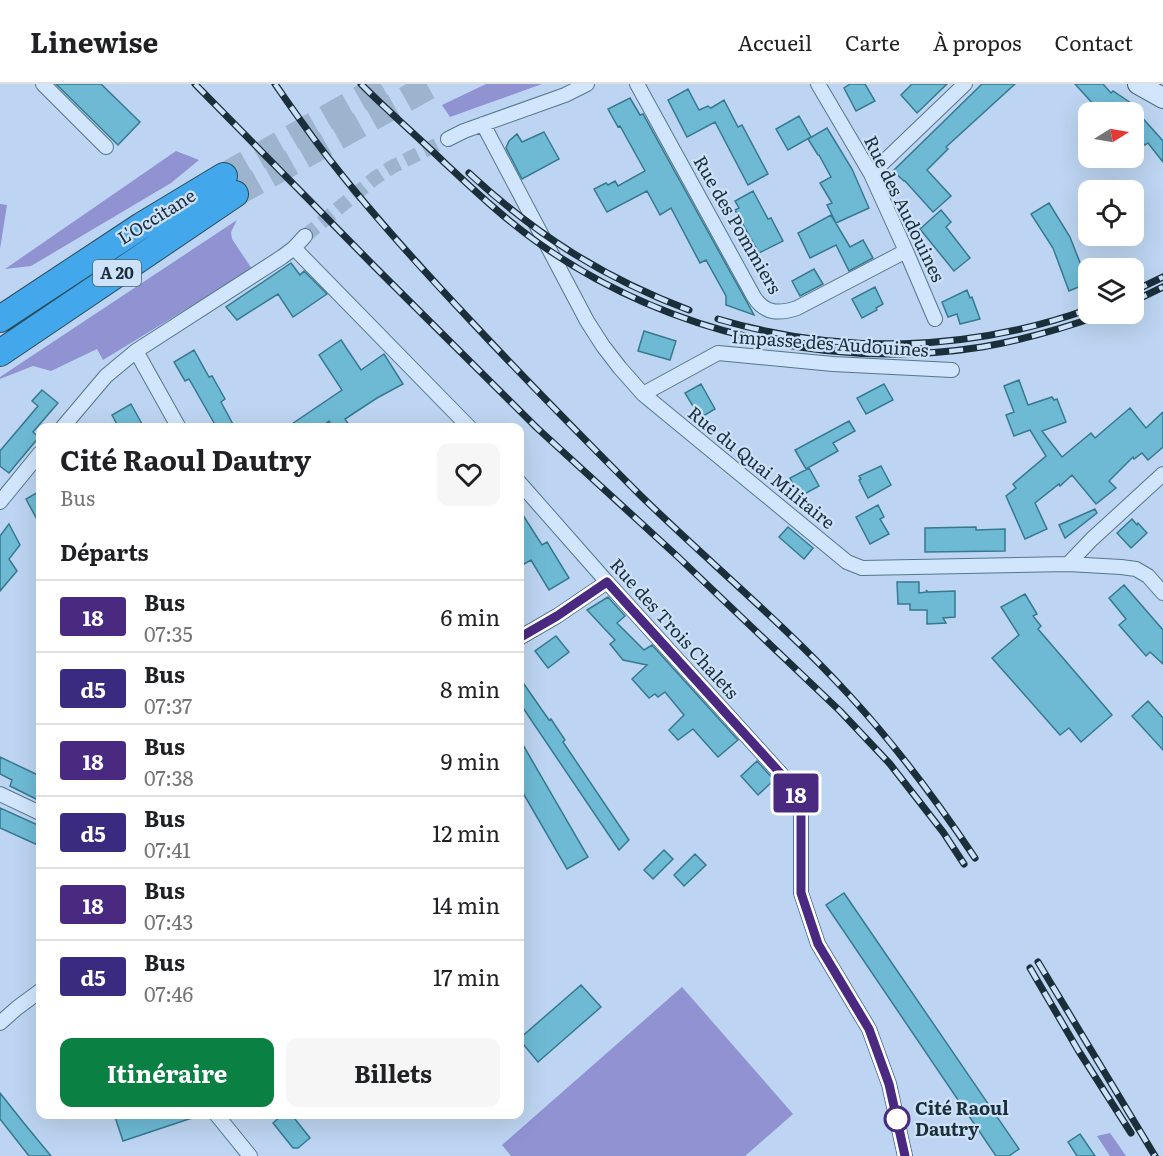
<!DOCTYPE html>
<html lang="fr">
<meta charset="utf-8">
<style>
:root{--surface:#fff;--page:#f6f6f6;--text:#202124;--muted:#757577;--line:#e0e0e0;--accent:#0b8043}
body{margin:0;font-family:Literata,serif;background:var(--page);color:var(--text);height:100vh;display:flex;flex-direction:column;font-size:22px;white-space:nowrap}
*{box-sizing:border-box;margin:0}
p{font-size:20px;color:var(--muted)}
.icon{flex:none;width:33px;height:33px;fill:none;stroke:currentColor;stroke-width:2;stroke-linecap:round;stroke-linejoin:round}
.map{position:relative;flex:1;overflow:hidden}
.details{position:absolute;left:36px;top:339px;width:488px;height:696px;display:flex;flex-direction:column;background:var(--surface);border-radius:12px;box-shadow:0 6px 24px #0002}
.details>*{flex:none}
.badge{padding:0 12px;border-radius:4px;font-size:21px;line-height:39px}
.needle{width:39px;rotate:79deg}
.buttons{position:absolute;left:1078px;top:18px;display:grid;gap:12px}
.buttons a{display:grid;place-items:center;width:66px;height:66px;border-radius:12px;background:var(--surface);box-shadow:0 6px 24px #0002;font-size:30px}
.map>.badge{position:absolute;translate:-50% -50%;box-shadow:0 0 0 3px #fff}
h2{padding:0 24px;font-size:22px;line-height:54px}
.round{display:grid;place-items:center;flex:none;width:63px;height:63px;border-radius:12px;background:var(--page)}
.overview{display:flex;align-items:center;justify-content:space-between;height:102px;padding:0 24px}
h1{font-size:28px;font-weight:700;line-height:45px}
.primary-button{display:flex;gap:12px;margin-top:auto;padding:12px 24px}
.primary-button a{flex:1;height:69px;border-radius:12px;background:var(--accent);color:#fff;font-size:24px;font-weight:700;line-height:69px;text-align:center}
.primary-button a+a{background:var(--page);color:var(--text)}
ul{padding:0;list-style:none}
li{display:flex;align-items:center;gap:18px;height:72px;padding:0 24px;border-top:2px solid var(--line)}
li div{flex:1}
li b{display:block;font-size:22px}
li em{font-style:normal}
li .badge{min-width:66px;font-weight:700;text-align:center}
header{display:flex;align-items:center;gap:36px;box-sizing:border-box;height:84px;padding:0 30px;background:var(--surface);border-bottom:2px solid var(--line)}
header strong{font-size:28px}
nav{display:flex;gap:33px;margin-inline-start:auto;font-size:21px}
.map>svg:first-child{display:block}
.green{fill:#9092d2}
.building{fill:#6ebad5;stroke:#37798e;stroke-width:1.5}
.lines{fill:none;stroke-linecap:round;stroke-linejoin:round}
.street-tunnel{stroke:#9cb4cd;stroke-width:14;stroke-dasharray:14 7;stroke-linecap:butt}
.highway-tunnel{stroke:#9cb4cd;stroke-width:26;stroke-dasharray:26 13;stroke-linecap:butt}
.street-casing{stroke:#54778c;stroke-width:16}
.secondary-casing{stroke:#375b6e;stroke-width:22}
.highway-casing{stroke:#294a59;stroke-width:28}
.street{stroke:#d1e5fc;stroke-width:14}
.secondary{stroke:#d1e5fc;stroke-width:20}
.highway{stroke:#43a7ec;stroke-width:26}
.rail-casing{stroke:#1a2f3a;stroke-width:7}
.rail{stroke:#cde1f9;stroke-width:4.5;stroke-dasharray:14;stroke-linecap:butt}
.line-casing{stroke:#fff;stroke-width:14}
.line{stroke:#4a2a80;stroke-width:9}
.stop-dot{fill:#fff;stroke:#4a2a80;stroke-width:3}
.labels{text-anchor:middle;stroke-width:4.5;stroke-linejoin:round;paint-order:stroke}
.shield{fill:#cde1f9;stroke:#506473;stroke-width:1.5}
.shield-label{font-size:16px;font-weight:bold;fill:#1a2f3a}
.street-label{font-size:18px;fill:#1a2f3a;stroke:#cde1f9}
.stop-label{font-size:18px;font-weight:bold;fill:#1a2f3a;stroke:#cde1f9;text-anchor:start}
</style>
<header>
<strong>Linewise</strong>
<nav><a>Accueil</a><a>Carte</a><a>À propos</a><a>Contact</a></nav>
</header>
<div class="map">
<svg width="1163" height="1072" viewBox="0 0 1163 1072">
<rect width="100%" height="100%" fill="#bdd5f2"/>
<path class="green" d="M486,0H542L450,33L442,21Z
M176,67L199,76L171,99L31,182L5,185Z
M0,120L7,121L0,165Z
M237,136L231,148L232,155L252,185L103,276L97,265L51,287L33,282L0,295V293Z
M682,903L793,1030L745,1072H511L502,1061Z
M1110,1049L1126,1072H1110L1097,1052Z"/>
<path class="building" d="M56,0H101L140,38L118,61Z
M850,0H865L875,17L856,27L844,4Z
M912,0H947L917,29L901,11Z
M982,0H1015L946,63L948,65L927,86L951,112L933,128L905,97H904L893,87Z
M1075,0H1103L1111,9L1113,7L1131,19L1130,20L1163,57V78L1148,59L1145,61L1143,59L1141,61L1134,54V28H1088L1095,22Z
M688,5L699,26L708,22L711,24L724,16L738,43L742,41L768,90L748,101L715,38L687,53L668,16Z
M630,14L640,31L643,30L754,231L726,221V212L706,176L700,179L671,124L660,131L647,107L607,128L594,105L606,99L608,101L615,97L618,102L645,87L620,42L618,43L608,25Z
M799,32L811,53L788,66L776,45Z
M827,44L852,85L869,124L836,139L827,121L832,119L820,99L831,93L819,71H818L808,55Z
M544,48L559,75L522,95L506,64L509,57L517,50L522,58Z
M753,107L768,135L771,134L783,157L759,169L735,126L739,124L735,117Z
M1049,119L1070,153L1088,199L1069,207L1053,164L1031,130Z
M941,126L951,138L946,143L970,174L954,187L920,145Z
M831,131L850,163L863,156L873,174L849,187L836,161L810,174L798,149Z
M291,179L300,191L304,187L327,210L293,233L278,210L237,236L226,223Z
M814,185L823,200L800,212L792,197Z
M875,203L883,220L876,224L877,226L862,234L852,215Z
M967,206L970,214L972,213L980,235L960,240L957,230L948,233L942,218Z
M644,247L676,257L670,276L638,267Z
M341,256L361,286L384,270L403,300L377,314L345,335L351,344H334L329,337L320,344H286L342,306L319,271Z
M194,266L209,293L212,292L225,315L221,318L235,344H217L189,295L185,297L174,278Z
M1019,296L1028,321L1052,313L1054,316L1057,315L1066,338L1042,347L1062,373L1091,349L1095,354L1130,324L1146,344L1163,328V363L1148,376L1142,369L1134,375L1133,373L1109,397L1116,404L1096,420L1072,391L1060,402L1059,400L1035,419L1047,445L1025,455L1006,412L1016,404L1013,400L1046,372L1030,346L1014,352L1006,331L1014,328L1004,302Z
M701,300L715,325L700,334L685,309Z
M884,300L893,316L866,330L857,314Z
M42,306L58,319L33,348L39,353L9,389L0,382V367L38,322L32,317Z
M131,320L142,340L144,344H119L112,331Z
M849,337L855,347L833,359L838,367L806,385L795,366Z
M881,382L891,401L868,414L859,396L861,395L859,392Z
M809,384L819,402L799,413L790,394Z
M40,407V441L26,415Z
M878,421L884,433L880,435L889,450L870,460L856,433Z
M519,425L542,461L547,458L569,494L549,506L531,476L519,483Z
M1095,425L1097,429L1065,454L1059,441Z
M1132,435L1137,441L1138,439L1147,449L1131,464L1117,449Z
M9,440L20,461L9,475L17,487L0,507V452Z
M788,443L813,464L804,475L779,453Z
M976,443V446L1005,445V467L925,468V444Z
M897,498H919V509L927,508L926,506L928,508L955,507V533L943,534L946,539L927,540V526H910V520H898Z
M1124,501L1163,546V580L1150,568L1146,572L1119,541L1126,535L1109,514Z
M1025,510L1037,530L1033,532L1041,542L1038,545L1112,631L1081,658L1069,644L1060,651L992,574L1019,551L1001,523Z
M608,513L625,532L617,539L644,566L652,561L738,656L718,673L693,645L678,656L669,646L684,631L665,608L658,613L655,610L649,614L632,595L647,581L623,576L610,560L615,556L587,526Z
M556,552L569,568L548,584L535,567Z
M519,593L549,636L551,635L565,656L563,658L629,756L619,766L519,618Z
M1148,617L1163,634V666L1132,632Z
M519,654L588,773L567,785L519,702Z
M0,673L40,692V717L10,702L12,696L0,690Z
M757,677L774,696L758,711L741,692Z
M0,724L40,742V762L0,744Z
M664,766L673,775L653,795L644,786Z
M695,770L706,781L684,802L674,791Z
M844,809L1019,1065L1009,1072H996L826,821Z
M581,901L601,923L538,978L519,955Z
M0,1009L23,1038L51,1072H29L0,1035Z
M123,1030H194L195,1033L123,1057L115,1033Z
M283,1030H291L310,1054L298,1064H293L273,1039Z
M1080,1050L1095,1072H1077L1068,1058Z"/>
<g class="lines">
<path class="street-tunnel" d="M305,152L375,94L392,83L448,55"/>
<path class="highway-tunnel" d="M224,92L386,0
M235,110L433,0"/>
<g class="street-casing">
<path id="street" d="M43,0L106,63
M637,0L754,213C765,230 779,230 797,224L906,167
M818,0L871,90L906,167L935,235
M483,40L587,237L603,262L620,284L643,310L847,478L862,484L1068,480L1121,483L1136,485L1148,492L1163,509
M448,55L464,47L565,11L587,0
M871,90L965,0
M294,164L470,344
M136,267L179,344
M643,310L718,269L833,280L952,286
M62,344L106,292L136,267L282,173L294,164L305,152
M519,398L607,498L791,701L801,716V809L818,860L869,945L889,1000L905,1072
M0,418L40,369
M1068,480L1092,455L1163,390
M519,554L557,532L607,498
M0,710L40,729
M0,939L17,924L40,907
M216,1030L250,1072"/>
</g>
<g class="secondary-casing">
<path id="secondary" d="M1138,0L1163,14"/>
</g>
<g class="highway-casing">
<path id="highway" d="M0,235L141,142L224,92
M0,269L235,110"/>
</g>
<use href="#street" class="street"/>
<use href="#secondary" class="secondary"/>
<use href="#highway" class="highway"/>
<g class="rail-casing">
<path id="rail" d="M195,0L376,184L537,344L677,472L840,627L890,680L943,748L964,780
M275,0C294,27 313,55 334,81C376,135 422,185 469,235C525,295 583,354 641,412C710,479 785,541 850,612C896,662 937,717 975,774
M361,0C389,28 419,54 447,81C476,108 505,135 537,158C664,248 828,287 982,263C1024,256 1064,244 1104,230
M469,89C536,151 604,194 689,226
M1134,207L1163,193
M1134,217L1163,203
M718,235C840,271 969,268 1089,225
M1038,878L1155,1072
M1030,884L1078,966L1131,1049"/>
</g>
<use href="#rail" class="rail"/>
</g>
<g class="lines">
<g class="line-casing">
<path id="line" d="M519,554L557,532L607,498L791,701L801,716V809L818,860L869,945L889,1000L905,1072"/>
</g>
<use href="#line" class="line"/>
</g>
<circle class="stop-dot" cx="897" cy="1035" r="12"/>
<g class="labels">
<rect class="shield" x="93" y="176" width="48" height="26" rx="4.5"/>
<g class="shield-label">
<text x="117" y="195">A 20</text>
</g>
<g class="street-label">
<text transform="translate(904 125) rotate(64)" y="6">Rue des Audouines</text>
<text transform="translate(157 133) rotate(-32)" y="6">L'Occitane</text>
<text transform="translate(737 141) rotate(60)" y="6">Rue des Pommiers</text>
<text transform="translate(830 260) rotate(4)" y="6">Impasse des Audouines</text>
<text transform="translate(761 384) rotate(39)" y="6">Rue du Quai Militaire</text>
<text transform="translate(674 545) rotate(48)" y="6">Rue des Trois Chalets</text>
</g>
<g class="stop-label">
<text x="915" y="1031">Cité Raoul<tspan x="915" dy="21">Dautry</tspan></text>
</g>
</g>
</svg>
<div class="buttons">
<a><svg class="needle" viewBox="-14 -14 28 28"><path d="M0-13l5 13h-10z" fill="#e53935"/><path d="M0 13l5-13h-10z" fill="#757577"/></svg></a>
<a><svg class="icon" aria-label="locate" viewBox="0 0 24 24"><circle cx="12" cy="12" r="6"/><path d="M12 2v4M12 18v4M2 12h4M18 12h4"/></svg></a>
<a><svg class="icon" aria-label="layers" viewBox="0 0 24 24"><path d="M12 4l9 5-9 5-9-5zM3 14l9 5 9-5"/></svg></a>
</div>
<b class="badge" style="left:796px;top:709px;background:#4a2a80;color:#fff">18</b>
<section class="details">
<div class="overview"><div><h1>Cité Raoul Dautry</h1><p>Bus</p></div><a class="round"><svg class="icon" aria-label="heart" viewBox="0 0 24 24"><path d="M12 20l-8-8c-3-5 5-10 8-4 3-6 11-1 8 4z"/></svg></a></div>
<h2>Départs</h2>
<ul>
<li><span class="badge" style="background:#4a2a80;color:#fff">18</span><div><b>Bus</b><p>07:35</p></div><em>6 min</em></li>
<li><span class="badge" style="background:#3b2b80;color:#fff">d5</span><div><b>Bus</b><p>07:37</p></div><em>8 min</em></li>
<li><span class="badge" style="background:#4a2a80;color:#fff">18</span><div><b>Bus</b><p>07:38</p></div><em>9 min</em></li>
<li><span class="badge" style="background:#3b2b80;color:#fff">d5</span><div><b>Bus</b><p>07:41</p></div><em>12 min</em></li>
<li><span class="badge" style="background:#4a2a80;color:#fff">18</span><div><b>Bus</b><p>07:43</p></div><em>14 min</em></li>
<li><span class="badge" style="background:#3b2b80;color:#fff">d5</span><div><b>Bus</b><p>07:46</p></div><em>17 min</em></li>
</ul>
<div class="primary-button"><a>Itinéraire</a><a>Billets</a></div>
</section>
</div>
